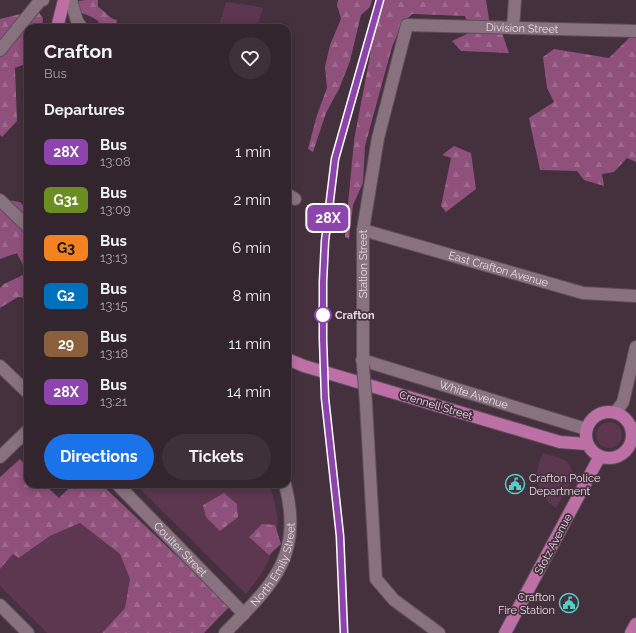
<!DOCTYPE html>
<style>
:root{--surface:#33252e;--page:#3e313a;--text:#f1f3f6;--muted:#a9a5aa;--line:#4e424a;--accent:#1a73e8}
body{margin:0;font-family:Raleway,sans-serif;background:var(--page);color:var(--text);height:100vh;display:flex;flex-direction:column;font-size:15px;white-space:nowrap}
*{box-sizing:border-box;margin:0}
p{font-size:13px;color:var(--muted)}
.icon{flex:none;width:22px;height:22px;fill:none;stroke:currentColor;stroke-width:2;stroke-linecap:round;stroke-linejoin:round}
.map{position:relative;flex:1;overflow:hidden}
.details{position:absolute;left:24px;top:24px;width:267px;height:464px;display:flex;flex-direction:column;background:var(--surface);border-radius:12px;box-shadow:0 2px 10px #0003,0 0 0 1px var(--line)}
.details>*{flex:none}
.badge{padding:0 8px;border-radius:6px;font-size:14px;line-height:26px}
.map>.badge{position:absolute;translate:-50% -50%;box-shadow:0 0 0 2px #fff}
h2{padding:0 20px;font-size:15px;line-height:36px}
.round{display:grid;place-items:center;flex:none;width:42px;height:42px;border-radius:21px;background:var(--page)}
.summary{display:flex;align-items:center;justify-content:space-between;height:68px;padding:0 20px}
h1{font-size:19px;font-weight:700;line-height:30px}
.cta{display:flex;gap:8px;margin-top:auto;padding:8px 20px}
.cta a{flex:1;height:46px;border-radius:24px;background:var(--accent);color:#fff;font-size:16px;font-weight:700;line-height:46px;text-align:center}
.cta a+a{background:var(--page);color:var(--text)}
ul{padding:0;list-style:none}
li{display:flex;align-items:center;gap:12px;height:48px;padding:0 20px}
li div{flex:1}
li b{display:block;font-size:15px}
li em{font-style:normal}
li .badge{min-width:44px;font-weight:700;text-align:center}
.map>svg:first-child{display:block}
.green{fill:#5d3650}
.forest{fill:url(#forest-firs)}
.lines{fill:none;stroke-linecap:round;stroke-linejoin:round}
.minor-casing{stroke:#5e4e59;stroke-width:14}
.major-casing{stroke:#5e4e59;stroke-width:14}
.minor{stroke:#887280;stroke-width:12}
.major{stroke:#bc70a5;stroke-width:12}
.minor-bridge-casing{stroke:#5e4e59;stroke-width:14;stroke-linecap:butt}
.minor-bridge{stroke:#887280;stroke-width:12}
.line-casing{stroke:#fff;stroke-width:9}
.line{stroke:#8e44ad;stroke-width:6}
.stop-dot{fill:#fff;stroke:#8e44ad;stroke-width:2}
.labels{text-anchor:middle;stroke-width:3.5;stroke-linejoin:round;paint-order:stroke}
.street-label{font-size:11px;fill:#e5d9e1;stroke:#44313d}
.stop-label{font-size:11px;font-weight:bold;fill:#e5d9e1;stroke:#44313d;text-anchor:start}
.poi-label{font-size:11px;fill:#e5d9e1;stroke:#44313d;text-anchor:start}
</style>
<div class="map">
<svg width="636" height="633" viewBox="0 0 636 633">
<defs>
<pattern id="forest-firs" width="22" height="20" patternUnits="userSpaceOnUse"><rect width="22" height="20" fill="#8f507c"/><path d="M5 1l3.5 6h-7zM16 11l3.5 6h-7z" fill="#9f698e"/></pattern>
</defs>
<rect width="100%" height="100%" fill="#44313d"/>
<path class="green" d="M226,2L254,6L263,8L258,24L261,25L260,28H218Z
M596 435a13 13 0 1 1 26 0a13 13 0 1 1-26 0Z
M543,453C550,456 561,457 567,462C580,474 563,496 556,508C536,495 532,474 543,453Z
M135,484H270L278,518L277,533L275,525L269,555L273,551C266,568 257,581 246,594Z
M80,523L120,554L131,579L125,608L102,633H47L0,586V569L13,554L20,558L50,536Z"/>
<path class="forest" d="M86,0H98V7C106,11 107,18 117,20L116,26L112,24L109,26V28H94L99,22C92,15 85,16 78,10L79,1Z
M338,0H372L370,7L361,15L350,61L339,89L326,113L313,152L308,149L317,115L327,88L325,67L330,45L341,19L337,5Z
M377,0H486L491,32L502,33L509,53L461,51L452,41L471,32L465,16L412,14L402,24L392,47L365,146L363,183L353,205L349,239L345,237L354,140L370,56Z
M37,10L43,18L42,28H28V63L15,68L17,121L2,137L0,135V19Z
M631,36L636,38V162L627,158L614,172L602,174L604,186L584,180L577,171L540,170L529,118L554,102L547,88L543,57L554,49L609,58Z
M454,146L471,153L476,189L446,212L441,206L451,158L442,155Z
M0,199L20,202L28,211V298L18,297L0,308V288L4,284L27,273L17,253L0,259Z
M20,459L28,468V484H44L59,498L73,484H101L230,606L204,633H102L125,608L130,579L120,554L80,523L50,536L19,558L13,554L0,569V477Z
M224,493L237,504L238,517L220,531L206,517L203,505Z
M262,524L275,525L281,544L269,555L249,537Z"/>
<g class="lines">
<g class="minor-casing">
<g id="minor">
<path d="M71,0L77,21L82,28"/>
<path d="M513,28L515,0"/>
<path d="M0,50L39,2L43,0"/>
<path d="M287,194L295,199"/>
<path d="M0,200L28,227"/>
<path id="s1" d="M363,230L583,293L636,296"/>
<path id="s2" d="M362,360L586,429"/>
<path id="s3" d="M363,365V230L378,138L407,25L636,31"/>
<path d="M0,366L28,393"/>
<path d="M366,404L376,579L394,600L439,633"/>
<path d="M615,413L623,402L636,347"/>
<path d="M631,428H636"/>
<path d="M0,457L28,430"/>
<path id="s4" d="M117,484L244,614"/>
<path d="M0,605L28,633"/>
<path id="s5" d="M225,633C272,585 304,557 285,484"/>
</g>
</g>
<g class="major-casing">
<path id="major" d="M57,28L64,0
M287,359L304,366L560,442L587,444
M586 435a23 23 0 1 1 46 0a23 23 0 1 1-46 0Z
M505,633L600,456
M631,633L636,624"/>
</g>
<use href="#minor" class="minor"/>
<use href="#major" class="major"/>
<g class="minor-bridge-casing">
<path id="minor-bridge" d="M363,365L366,404"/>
</g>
<use href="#minor-bridge" class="minor-bridge"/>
</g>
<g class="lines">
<g class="line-casing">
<path id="line" d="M344,633L340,536L325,398L323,339V282L325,241L335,159L380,0"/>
</g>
<use href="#line" class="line"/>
</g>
<defs>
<g id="civic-ring" transform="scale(1)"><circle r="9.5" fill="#44313d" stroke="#55cec5" stroke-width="1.5"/><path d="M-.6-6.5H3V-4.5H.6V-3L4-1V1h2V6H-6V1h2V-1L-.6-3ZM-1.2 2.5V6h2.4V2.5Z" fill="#55cec5"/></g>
</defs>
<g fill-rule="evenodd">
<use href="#civic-ring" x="515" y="484"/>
<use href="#civic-ring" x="569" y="603"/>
</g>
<circle class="stop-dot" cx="323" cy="315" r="8"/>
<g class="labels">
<g class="street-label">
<text dy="4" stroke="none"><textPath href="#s3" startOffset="460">Division Street</textPath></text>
<text dy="4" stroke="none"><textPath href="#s3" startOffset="101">Station Street</textPath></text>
<text dy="4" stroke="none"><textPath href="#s1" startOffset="141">East Crafton Avenue</textPath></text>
<text dy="4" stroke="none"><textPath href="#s2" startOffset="117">White Avenue</textPath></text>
<text transform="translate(436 405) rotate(17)" y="4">Crennell Street</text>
<text transform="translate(553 544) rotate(-62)" y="4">Stotz Avenue</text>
<text dy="4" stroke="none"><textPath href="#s4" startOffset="91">Coulter Street</textPath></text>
<text dy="4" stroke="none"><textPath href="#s5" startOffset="86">North Emily Street</textPath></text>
</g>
<g class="stop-label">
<text x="335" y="319">Crafton</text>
</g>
<g class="poi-label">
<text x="529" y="482">Crafton Police<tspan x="529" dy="13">Department</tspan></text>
<text x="555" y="601" text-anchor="end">Crafton<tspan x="555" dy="13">Fire Station</tspan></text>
</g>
</g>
</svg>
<b class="badge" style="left:328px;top:218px;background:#8e44ad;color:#fff">28X</b>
<section class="details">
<div class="summary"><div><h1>Crafton</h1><p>Bus</p></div><a class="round"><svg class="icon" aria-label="heart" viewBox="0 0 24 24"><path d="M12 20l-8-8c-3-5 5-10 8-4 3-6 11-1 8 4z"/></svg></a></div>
<h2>Departures</h2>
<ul>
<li><span class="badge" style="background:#8e44ad;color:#fff">28X</span><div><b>Bus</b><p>13:08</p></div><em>1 min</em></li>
<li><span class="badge" style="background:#6b8e23;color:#fff">G31</span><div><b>Bus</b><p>13:09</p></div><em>2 min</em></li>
<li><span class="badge" style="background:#f58220;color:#111">G3</span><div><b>Bus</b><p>13:13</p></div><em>6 min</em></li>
<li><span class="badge" style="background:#0072bc;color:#fff">G2</span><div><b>Bus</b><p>13:15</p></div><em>8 min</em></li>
<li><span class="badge" style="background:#8b5e3c;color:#fff">29</span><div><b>Bus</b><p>13:18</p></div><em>11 min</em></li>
<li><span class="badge" style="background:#8e44ad;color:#fff">28X</span><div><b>Bus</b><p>13:21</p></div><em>14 min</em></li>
</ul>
<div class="cta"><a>Directions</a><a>Tickets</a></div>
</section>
</div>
